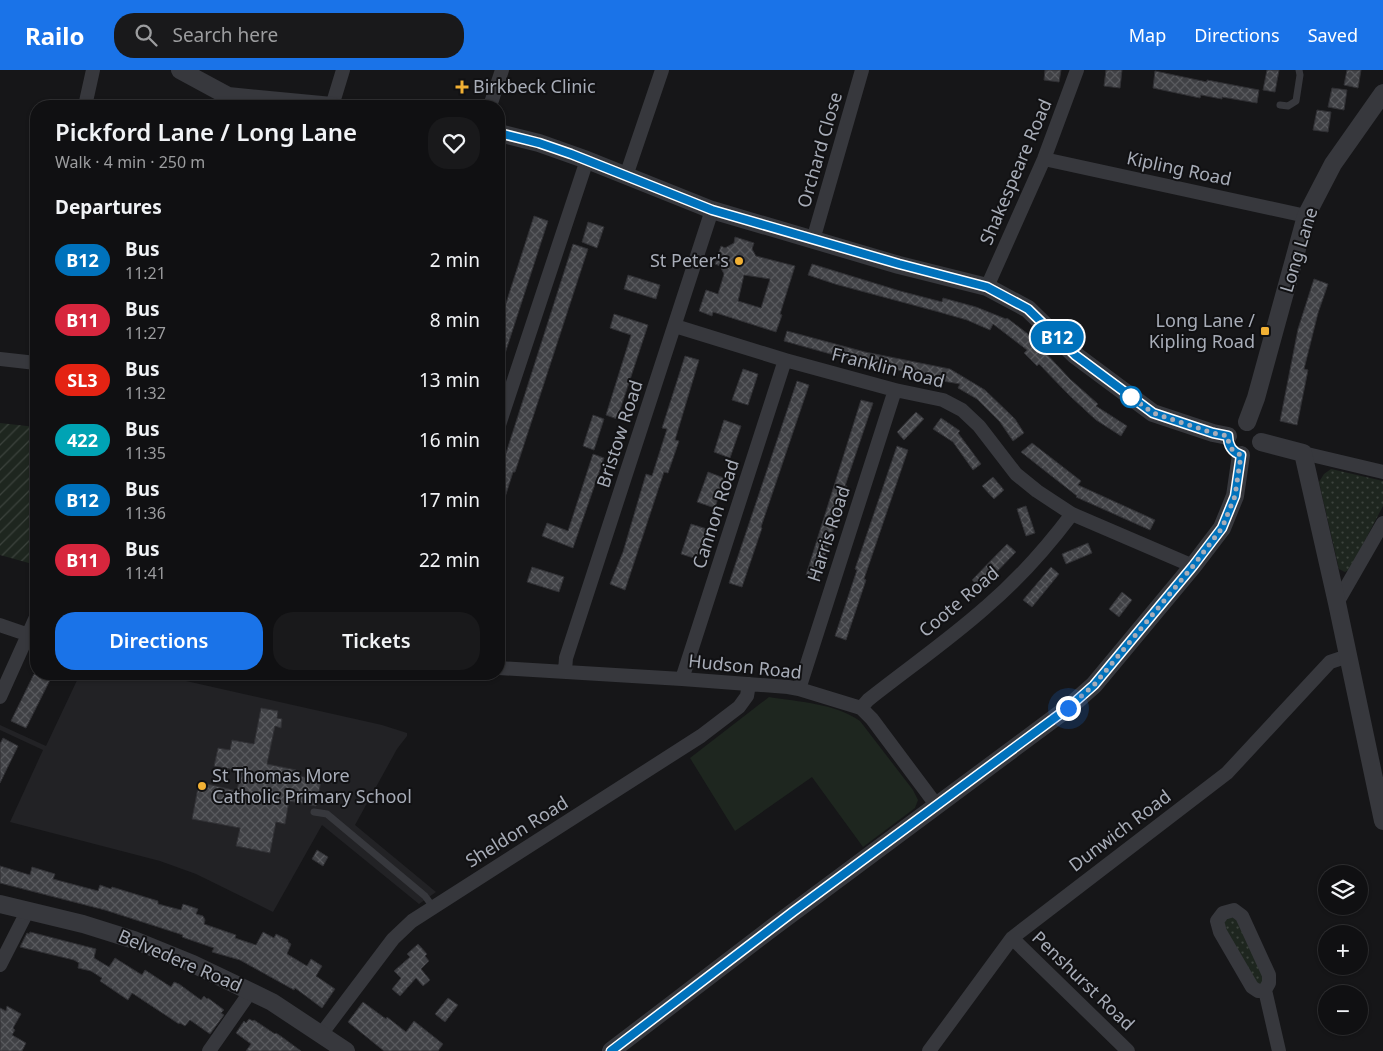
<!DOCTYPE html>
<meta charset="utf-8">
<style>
:root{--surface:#101012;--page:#19191b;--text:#f1f3f6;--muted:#9c9d9f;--line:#303032;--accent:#1a73e8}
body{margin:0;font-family:"Noto Sans",sans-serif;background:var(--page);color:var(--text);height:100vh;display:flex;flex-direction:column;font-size:19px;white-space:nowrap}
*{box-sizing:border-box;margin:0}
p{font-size:16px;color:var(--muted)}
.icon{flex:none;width:28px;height:28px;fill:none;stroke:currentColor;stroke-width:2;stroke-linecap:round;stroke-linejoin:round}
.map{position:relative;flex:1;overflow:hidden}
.sheet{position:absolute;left:30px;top:30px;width:475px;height:580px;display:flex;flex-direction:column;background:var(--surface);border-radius:20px;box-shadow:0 1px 4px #0004,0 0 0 1px var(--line)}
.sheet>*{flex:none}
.badge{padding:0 10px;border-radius:16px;font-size:18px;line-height:32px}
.fabs{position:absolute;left:1318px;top:795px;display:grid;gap:10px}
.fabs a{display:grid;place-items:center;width:50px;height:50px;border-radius:50%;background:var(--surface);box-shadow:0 1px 4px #0004,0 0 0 1px var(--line);font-size:25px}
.you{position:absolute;width:25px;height:25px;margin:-12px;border:4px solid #fff;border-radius:50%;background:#1a73e8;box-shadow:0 0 0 8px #1a73e833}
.map>.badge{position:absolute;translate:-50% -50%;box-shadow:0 0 0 2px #fff}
h2{padding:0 25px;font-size:19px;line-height:45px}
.round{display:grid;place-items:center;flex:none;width:52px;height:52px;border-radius:20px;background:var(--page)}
.head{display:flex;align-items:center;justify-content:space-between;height:85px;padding:0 25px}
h1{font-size:24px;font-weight:600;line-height:38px}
.button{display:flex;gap:10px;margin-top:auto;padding:10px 25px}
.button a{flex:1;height:58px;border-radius:20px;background:var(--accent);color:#fff;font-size:20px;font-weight:600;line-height:58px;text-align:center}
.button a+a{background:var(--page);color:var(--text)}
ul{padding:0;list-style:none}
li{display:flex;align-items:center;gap:15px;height:60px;padding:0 25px}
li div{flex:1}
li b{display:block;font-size:19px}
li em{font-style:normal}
li .badge{min-width:55px;font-weight:700;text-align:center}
header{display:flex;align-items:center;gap:30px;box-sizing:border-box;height:70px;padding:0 25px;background:var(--accent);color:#fff}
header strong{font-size:24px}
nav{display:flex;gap:28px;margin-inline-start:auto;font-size:18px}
.search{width:350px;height:45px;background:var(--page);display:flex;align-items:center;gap:12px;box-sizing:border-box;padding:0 18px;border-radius:20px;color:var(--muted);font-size:19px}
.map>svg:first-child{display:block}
.built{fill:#222225}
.grass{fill:url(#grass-dots)}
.park{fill:#1e261f}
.garden{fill:url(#garden-furrows)}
.building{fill:url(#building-cross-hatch);stroke:#303034;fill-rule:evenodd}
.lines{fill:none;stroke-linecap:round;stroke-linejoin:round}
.service{stroke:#37383d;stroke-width:7}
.minor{stroke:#37383d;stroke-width:14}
.tertiary{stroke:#37383d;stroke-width:18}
.line-casing{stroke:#fff;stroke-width:11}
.line{stroke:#0072bc;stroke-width:8}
.walk{stroke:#a8adb8;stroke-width:5;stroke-dasharray:0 9}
.poi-dot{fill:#f2b134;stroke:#111113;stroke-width:2}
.stop-dot{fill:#fff;stroke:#0072bc;stroke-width:2.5}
.labels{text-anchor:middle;stroke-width:4;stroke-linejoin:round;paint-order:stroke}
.poi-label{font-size:18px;fill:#a8adb8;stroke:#111113;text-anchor:start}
.street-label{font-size:18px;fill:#a8adb8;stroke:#111113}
</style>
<header>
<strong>Railo</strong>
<div class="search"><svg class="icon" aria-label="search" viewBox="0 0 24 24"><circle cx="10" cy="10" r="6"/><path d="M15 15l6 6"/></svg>Search here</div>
<nav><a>Map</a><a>Directions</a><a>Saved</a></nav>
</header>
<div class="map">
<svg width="1383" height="981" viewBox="0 0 1383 981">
<defs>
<pattern id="grass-dots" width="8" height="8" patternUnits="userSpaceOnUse" patternTransform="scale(1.25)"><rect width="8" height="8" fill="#1e261f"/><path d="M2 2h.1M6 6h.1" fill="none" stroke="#3c433d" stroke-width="1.8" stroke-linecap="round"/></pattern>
<pattern id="garden-furrows" width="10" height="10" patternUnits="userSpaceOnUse" patternTransform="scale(1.25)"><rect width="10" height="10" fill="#1e261f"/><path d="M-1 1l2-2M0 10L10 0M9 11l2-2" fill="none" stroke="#3c433d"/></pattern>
<pattern id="building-cross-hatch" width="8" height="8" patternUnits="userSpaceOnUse" patternTransform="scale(1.25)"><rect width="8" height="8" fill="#404145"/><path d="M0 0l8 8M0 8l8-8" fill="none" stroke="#595a5e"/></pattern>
</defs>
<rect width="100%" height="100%" fill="#161618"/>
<path class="built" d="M80,604H155L382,655L407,663V666L397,679L355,755L436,822L419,834L322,755L273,842L196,804L160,791L10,752L43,680L0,660V655L46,676Z"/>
<path class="grass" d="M1331,399L1383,411V436L1350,499L1345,502L1339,499L1319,412L1324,404Z
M1231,847L1238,850L1266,908L1265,914L1255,917L1222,858L1225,848Z"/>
<path class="park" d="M769,627C799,632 834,633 860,651L913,720L918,730L915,738L863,777L812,707L735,761L690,688Z"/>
<path class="garden" d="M0,353L36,357V495L0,485Z"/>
<path class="building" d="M1045,0H1061L1059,12L1044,10Z
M1106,0H1122L1120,18L1104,16Z
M1267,0H1279L1275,22L1263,20Z
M1347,0H1361L1358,18L1344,15Z
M1155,1L1207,12V10L1259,20L1257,33L1222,27V29L1201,25L1200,28L1153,18Z
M1332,18L1347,20L1344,40L1328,37Z
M1317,40L1331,42L1328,62L1313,60Z
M534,146L548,151L501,296H499V255Z
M588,152L604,157L597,178L582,172Z
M735,167L754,173L752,179L756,186L795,196L780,244L782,245L776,262L713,242L712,246L699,241L706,220L718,224L724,204L720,196L715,194L721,176L725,178L734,173ZM744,205L770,209L761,238L738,231Z
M573,174L588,179L515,402H513L501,440H499V405Z
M812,194L900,221L942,232L943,228L976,237L1006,249L1007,248L1028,264L1070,309L1098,334L1096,336L1127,356L1121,366L1096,350L1070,326L1039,294L1037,296L1024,283L1027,280L993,254L990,260L967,250L939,242L835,214L808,205Z
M628,205L660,215L656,229L624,219Z
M1314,209L1328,214L1318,243L1304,299L1308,300L1297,355L1280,351L1298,259Z
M614,244L648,255L617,349L606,345L631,265L610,258Z
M787,261L865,282L950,299L985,320L1015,349L1024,363L1013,371L1000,352L977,329L958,318L960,314L931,309L932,307L863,293L784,271Z
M685,286L699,290L675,370L679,371L668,403L664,402L625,520L610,514L623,482L646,404L652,406L667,359L662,358Z
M743,299L758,304L748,335L732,330Z
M797,311L809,315L761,457L762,458L742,517L729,513Z
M861,330L873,333L845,416H847L818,509L806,505Z
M916,342L924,349L904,370L897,362Z
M593,345L604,349L594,380L583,376Z
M941,348L960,361L958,363L981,394L973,400L953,372L933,359Z
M724,350L741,356L730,388L714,382Z
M1032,373L1081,411L1078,415L1155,450L1150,460L1076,427L1077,426L1021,382Z
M897,376L908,380L864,509L866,510L846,570L835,566L857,500L855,499Z
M593,384L604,388L573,478L542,466L547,453L568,461Z
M708,402L724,408L715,438L697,432Z
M993,407L1004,420L994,429L982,416Z
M1026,436L1035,463L1026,466L1017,439Z
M691,454L707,459L697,489L681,484Z
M1088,473L1092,483L1066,494L1062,484Z
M1007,474L1016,482L980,519L972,510Z
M532,497L564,507L559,522L527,512Z
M1051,497L1059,504L1032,537L1023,530Z
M1122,522L1132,530L1119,547L1109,539Z
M34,604H53L26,658L11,651Z
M261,638L278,641L277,648L282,649L281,658L275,656L267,694L296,700L295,705L321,711L316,736L289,731L285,754L276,752L270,783L236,776L240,758L192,749L199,712L237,721L241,701L214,696L218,678L230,680L232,670L254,674Z
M3,668L18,676L0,713V674Z
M317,780L328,787L323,796L312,789Z
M0,796L30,805L32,797L55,804L53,809L98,821L100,815L111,819L112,817L158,831V834L181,840L183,834L198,839L196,844L203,846L205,850L204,854L236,865L235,868L256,875L263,862L274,868L276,864L288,870V872L291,874L287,884L307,896L311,889L322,896L316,906L335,919L322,938L295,918L294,920L240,890L212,882L214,878L182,867L183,865L105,840L0,813Z
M30,862L96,879L94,888L109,897L115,888L142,905L145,900L171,917L174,912L179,914L201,930L204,926L207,929L208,928L224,940L221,943L224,945L210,964L190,950L185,956L180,953L179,954L132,923L128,930L100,911L102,908L91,901L78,898L79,893L74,890L20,877L27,863L29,864Z
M418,874L427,884L425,886L429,891L421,899L430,910L423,916L416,908L400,926L392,919L401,908L394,901L410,887L407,884Z
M448,928L458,935L445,952L435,944Z
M363,932L386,949L387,947L406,962L414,951L443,974L438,981H384L348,952Z
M7,936L21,944L13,958L15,960L12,965L26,973L22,981H0V938L6,941Z
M249,949L253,951L254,950L275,964L276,963L282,967L301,981H246L251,974L236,963L244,951L246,953Z"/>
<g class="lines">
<path class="service" d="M1280,35L1288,36L1296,31L1300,5L1299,0
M314,742L327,744L425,826L433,837"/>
<path class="minor" d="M85,36L93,0
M332,36L343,0
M490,36L502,0
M1044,89L1306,146
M626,106L662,0
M813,170L862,0
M987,217L1044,89L1077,0
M675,256L785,290L895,320L943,330L962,340L979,356L1016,404L1037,421L1072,444L1193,496
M0,289L36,293
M499,355L587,90
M1303,383L1383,402
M1337,533L1383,453
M0,555L29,565
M499,598L682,609L788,617L799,619L861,638L872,649L937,736
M565,601L566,588L712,140
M682,609L785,290
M799,619L895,320
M0,627L36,547
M861,638L868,630C907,599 949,570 986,537C1018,510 1047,477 1072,444
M1012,868L1128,981
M0,895L28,840
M1265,920L1258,921L1252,917L1220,862L1217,851L1223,843L1234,840L1242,846L1269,905V913L1265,920L1279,981
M322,963L393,869L412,851L701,666L739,637L747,626L749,614
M209,981L251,921
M929,981L1012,868L1227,703L1330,592L1348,586"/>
<path class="tertiary" d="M180,0L228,26L332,36
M499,63L539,73L587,90L712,140L899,195L987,217L1028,239L1075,285L1153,343L1213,363L1228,366
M1247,352L1256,328L1306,146L1333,94L1383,23
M1261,372L1303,383L1337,533L1383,751
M0,834L83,854L134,870L193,894L272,932L346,981
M611,981L772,858L1068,638L1094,615L1193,496L1222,458L1235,426L1241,385"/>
</g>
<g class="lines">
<g class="line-casing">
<path id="line" d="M499,63L539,73L571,84L712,140L899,194L987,217L1028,239L1075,285L1153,343L1213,363L1228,366C1228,376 1232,382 1241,385L1235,426L1222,458L1193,496L1094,615L1068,638L794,841L611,981"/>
</g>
<use href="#line" class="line"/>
<path class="walk" d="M1068,638L1094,615L1193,496L1222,458L1235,426L1241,385C1232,382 1228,376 1228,366L1213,363L1153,343L1131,327"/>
</g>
<g class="poi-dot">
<path d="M459.5 9.5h5v5h5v5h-5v5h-5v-5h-5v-5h5z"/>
<circle cx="739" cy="191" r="5"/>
<rect x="1260" y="256" width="10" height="10" rx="2.5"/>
<circle cx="202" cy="716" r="5"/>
</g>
<circle class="stop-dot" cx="1131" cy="327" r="10"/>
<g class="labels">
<g class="poi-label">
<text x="473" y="23">Birkbeck Clinic</text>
<text x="729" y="197" text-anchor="end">St Peter's</text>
<text x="1255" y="257" text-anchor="end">Long Lane /<tspan x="1255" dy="21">Kipling Road</tspan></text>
<text x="212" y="712">St Thomas More<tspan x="212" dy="21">Catholic Primary School</tspan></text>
</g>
<g class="street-label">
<text transform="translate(820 80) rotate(-74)" y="6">Orchard Close</text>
<text transform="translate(1179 99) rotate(12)" y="6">Kipling Road</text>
<text transform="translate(1016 102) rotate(-67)" y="6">Shakespeare Road</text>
<text transform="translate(1299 180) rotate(-73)" y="6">Long Lane</text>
<text transform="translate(888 298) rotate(14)" y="6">Franklin Road</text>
<text transform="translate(620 364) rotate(-72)" y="6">Bristow Road</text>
<text transform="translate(716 444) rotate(-72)" y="6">Cannon Road</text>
<text transform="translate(829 464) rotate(-72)" y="6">Harris Road</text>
<text transform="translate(959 532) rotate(-40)" y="6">Coote Road</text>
<text transform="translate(745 597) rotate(6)" y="6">Hudson Road</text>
<text transform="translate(1120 761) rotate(-37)" y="6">Dunwich Road</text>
<text transform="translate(517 762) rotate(-32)" y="6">Sheldon Road</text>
<text transform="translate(180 891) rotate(23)" y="6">Belvedere Road</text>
<text transform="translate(1083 911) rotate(44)" y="6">Penshurst Road</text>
</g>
</g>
</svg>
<div class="fabs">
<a><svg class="icon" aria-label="layers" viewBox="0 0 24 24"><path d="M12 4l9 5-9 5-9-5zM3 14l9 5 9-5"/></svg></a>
<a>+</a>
<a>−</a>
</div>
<div class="you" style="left:1068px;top:638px"></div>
<b class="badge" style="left:1057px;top:267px;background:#0072bc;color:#fff">B12</b>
<section class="sheet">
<div class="head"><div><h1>Pickford Lane / Long Lane</h1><p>Walk · 4 min · 250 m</p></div><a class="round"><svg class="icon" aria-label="heart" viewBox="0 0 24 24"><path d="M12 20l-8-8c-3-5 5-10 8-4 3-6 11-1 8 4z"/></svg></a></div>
<h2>Departures</h2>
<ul>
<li><span class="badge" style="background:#0072bc;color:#fff">B12</span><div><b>Bus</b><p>11:21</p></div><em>2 min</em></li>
<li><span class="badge" style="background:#d7263d;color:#fff">B11</span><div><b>Bus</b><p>11:27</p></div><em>8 min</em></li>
<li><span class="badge" style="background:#e42313;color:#fff">SL3</span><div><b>Bus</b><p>11:32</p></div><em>13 min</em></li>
<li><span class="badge" style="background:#00a3b4;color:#fff">422</span><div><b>Bus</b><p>11:35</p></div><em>16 min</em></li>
<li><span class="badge" style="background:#0072bc;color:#fff">B12</span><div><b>Bus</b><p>11:36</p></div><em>17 min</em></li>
<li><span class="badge" style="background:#d7263d;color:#fff">B11</span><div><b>Bus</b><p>11:41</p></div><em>22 min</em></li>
</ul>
<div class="button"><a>Directions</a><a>Tickets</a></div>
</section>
</div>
